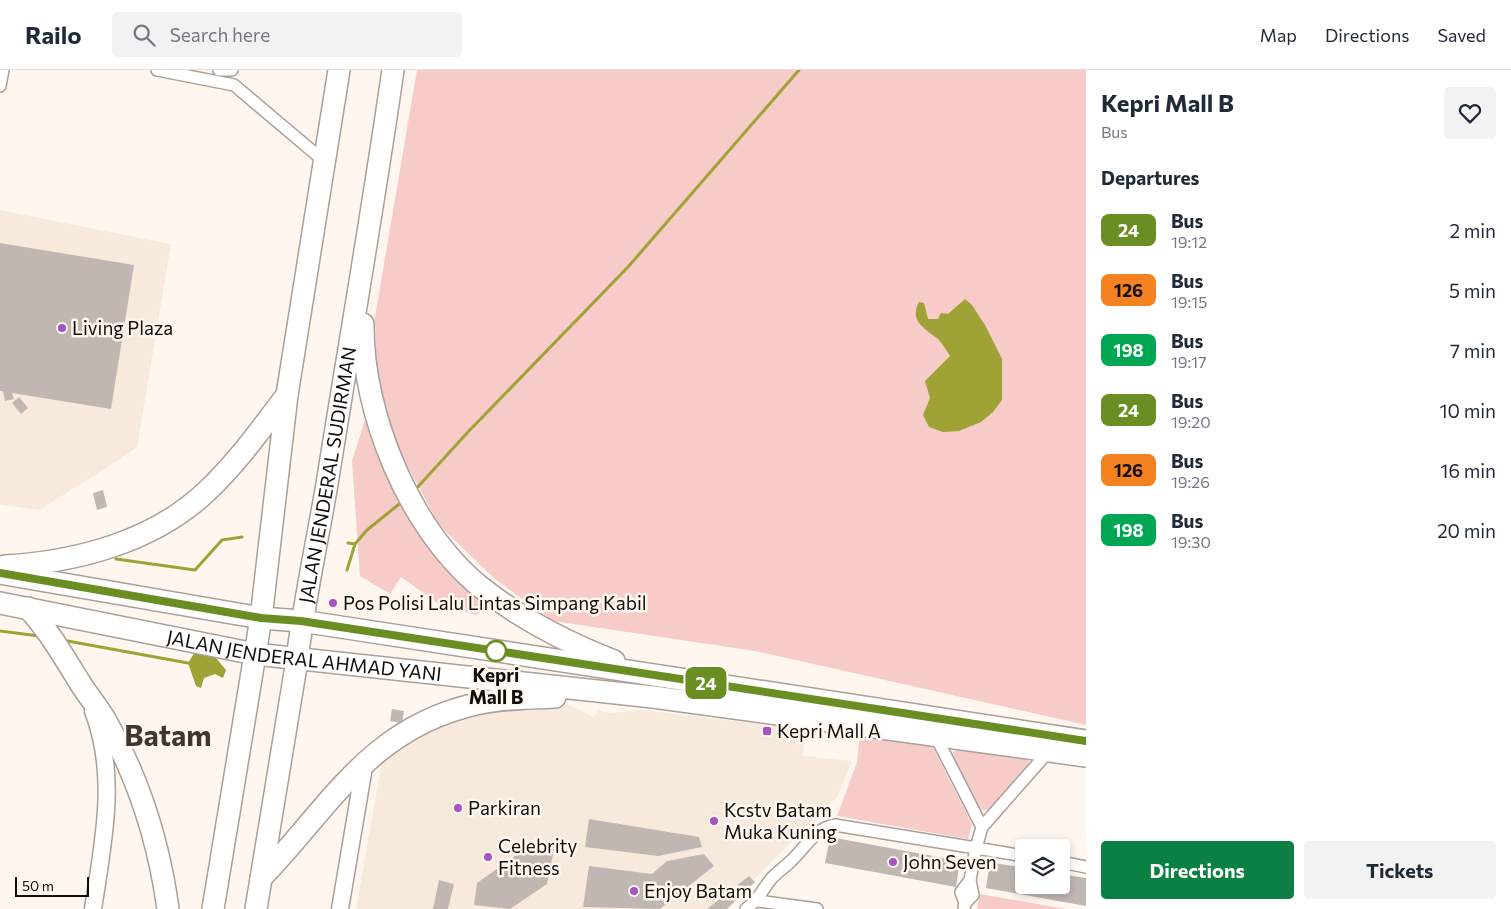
<!DOCTYPE html>
<style>
:root{--surface:#fff;--page:#f2f2f3;--text:#1f2937;--muted:#747a83;--line:#e0e1e3;--accent:#0b8043}
body{margin:0;font-family:Commissioner,sans-serif;background:var(--page);color:var(--text);height:100vh;display:flex;flex-direction:column;font-size:19px;white-space:nowrap}
*{box-sizing:border-box;margin:0}
p{font-size:16px;color:var(--muted)}
.icon{flex:none;width:28px;height:28px;fill:none;stroke:currentColor;stroke-width:2;stroke-linecap:round;stroke-linejoin:round}
.map{position:relative;flex:1;overflow:hidden}
.sheet{display:flex;flex-direction:column;background:var(--surface);width:425px}
.sheet>*{flex:none}
.badge{padding:0 10px;border-radius:8px;font-size:18px;line-height:32px}
.tools{position:absolute;left:1015px;top:769px;display:grid;gap:10px}
.tools a{display:grid;place-items:center;width:55px;height:55px;border-radius:5px;background:var(--surface);box-shadow:0 2px 8px #0003;font-size:25px}
.scale{position:absolute;left:15px;bottom:12px;width:74px;box-sizing:border-box;padding-left:5px;border:2px solid #100e0b;border-top:0;font-size:14px;line-height:18px;white-space:nowrap;color:#100e0b;-webkit-text-stroke:4px #fff7ef;paint-order:stroke}
.map>.badge{position:absolute;translate:-50% -50%;box-shadow:0 0 0 2px #fff}
h2{padding:0 15px;font-size:19px;line-height:45px}
.round{display:grid;place-items:center;flex:none;width:52px;height:52px;border-radius:5px;background:var(--page)}
.overview{display:flex;align-items:center;justify-content:space-between;height:85px;padding:0 15px}
h1{font-size:24px;font-weight:700;line-height:38px}
.button{display:flex;gap:10px;margin-top:auto;padding:10px 15px}
.button a{flex:1;height:58px;border-radius:5px;background:var(--accent);color:#fff;font-size:20px;font-weight:700;line-height:58px;text-align:center}
.button a+a{background:var(--page);color:var(--text)}
ul{padding:0;list-style:none}
li{display:flex;align-items:center;gap:15px;height:60px;padding:0 15px}
li div{flex:1}
li b{display:block;font-size:19px}
li em{font-style:normal}
li .badge{min-width:55px;font-weight:700;text-align:center}
header{display:flex;align-items:center;gap:30px;box-sizing:border-box;height:70px;padding:0 25px;background:var(--surface);border-bottom:1px solid var(--line)}
header strong{font-size:24px}
nav{display:flex;gap:28px;margin-inline-start:auto;font-size:18px}
.search{width:350px;height:45px;background:var(--page);display:flex;align-items:center;gap:12px;box-sizing:border-box;padding:0 18px;border-radius:5px;color:var(--muted);font-size:19px}
main{display:flex;flex:1;min-height:0}
.map>svg:first-child{display:block}
.built{fill:#f7eadd}
.green{fill:#f6cbc8}
.water{fill:#9fa234}
.lines{fill:none;stroke-linecap:round;stroke-linejoin:round}
.stream{stroke:#9fa234;stroke-width:3}
.building{fill:#c1b7b2}
.street-casing{stroke:#a8a099;stroke-width:14}
.secondary-casing{stroke:#a8a099;stroke-width:19}
.highway-casing{stroke:#a8a099;stroke-width:24}
.street{stroke:#fff;stroke-width:11}
.secondary{stroke:#fff;stroke-width:16}
.highway{stroke:#fff;stroke-width:21}
.line-casing{stroke:#fff;stroke-width:11}
.line{stroke:#6b8e23;stroke-width:8}
.poi-dot{fill:#a753c2;stroke:#fff7ef;stroke-width:2}
.stop-dot{fill:#fff;stroke:#6b8e23;stroke-width:2.5}
.labels{text-anchor:middle;stroke-width:5;stroke-linejoin:round;paint-order:stroke}
.poi-label{font-size:19px;fill:#100e0b;stroke:#fff7ef;text-anchor:start}
.street-label{font-size:19px;fill:#100e0b;stroke:#fff7ef}
.stop-label{font-size:19px;font-weight:bold;fill:#100e0b;stroke:#fff7ef}
.town-label{font-size:29px;font-weight:bold;fill:#3e3731;stroke:#fff7ef}
</style>
<header>
<strong>Railo</strong>
<div class="search"><svg class="icon" aria-label="search" viewBox="0 0 24 24"><circle cx="10" cy="10" r="6"/><path d="M15 15l6 6"/></svg>Search here</div>
<nav><a>Map</a><a>Directions</a><a>Saved</a></nav>
</header>
<main>
<div class="map">
<svg width="1086" height="839" viewBox="0 0 1086 839">
<rect width="100%" height="100%" fill="#fff7ef"/>
<path class="built" d="M0,140L171,174L137,378L40,440L0,435Z
M567,634L594,647L598,640L609,643L643,640L792,658L800,664L804,675L803,686L852,691L838,726L724,839H356L382,691L402,674L470,642Z"/>
<path class="green" d="M417,0H1086V655L755,581L553,551L495,509L439,455L393,369L376,304L375,247Z
M365,350C379,386 392,423 413,455C432,485 461,509 487,532L477,545L442,536L401,507L390,524L360,506L352,391Z
M860,662L929,670L972,754L968,769L837,746L857,692Z
M958,680L1028,687L1030,698L993,738L984,740L977,737L954,691L953,682Z
M980,824L1066,839H977Z"/>
<path class="water" d="M965,229L972,235L985,255L1002,289V330L993,342L981,352L959,361L943,362L929,357L923,345L930,328L925,311L950,286C946,280 943,274 938,269C924,258 909,251 919,232L924,233L928,249H938L941,243L948,244Z
M195,582L204,586L211,582L226,600L223,608L215,604L204,608L201,618L196,616L188,593Z"/>
<g class="lines">
<path class="stream" d="M415,420L467,363L628,197L799,0
M348,473L355,474
M116,489L195,500L222,470L242,467
M347,500L355,474L367,460L403,431
M0,561L39,566
M62,570L188,593"/>
</g>
<path class="building" d="M0,173L134,195L111,339L12,323L14,329L5,331L3,321H0Z
M19,327L28,338L21,344L12,333Z
M103,420L107,437L97,440L93,423Z
M392,639L404,641L402,653L390,651Z
M589,749L699,767L702,777L658,786L585,777Z
M830,767L960,791L956,817L825,793Z
M529,776L554,779L547,814L510,839L474,835L477,813Z
M704,784L714,796L660,839L583,837L589,796L652,804L667,791Z
M990,792L1024,798V815H1061V804L1086,808V836L986,818Z
M749,806L755,812L727,839H707Z
M439,810L454,814L448,839H433Z"/>
<g class="lines">
<g class="street-casing">
<path id="street" d="M157,0L234,15L324,91
M219,0H232
M0,16L3,0
M935,665L982,757
M1061,792L1086,797
M758,831L817,839
M965,833L961,822L970,810
M746,839C760,829 761,821 771,809C776,803 785,797 791,791C806,777 814,759 835,755L976,778L982,757L1049,681
M964,839L965,833L973,825L970,810L976,778L1024,786"/>
</g>
<g class="secondary-casing">
<path id="secondary" d="M93,641C118,706 103,773 93,839
M340,839L365,691"/>
</g>
<g class="highway-casing">
<g id="highway">
<path d="M363,254C362,343 409,457 478,515C519,548 565,572 614,591"/>
<path d="M5,496C76,492 153,472 206,422C237,393 261,359 287,325"/>
<path d="M0,503L261,548L301,551L1086,671"/>
<path id="s1" d="M0,533L255,584L653,627L1086,686"/>
<path d="M28,538C50,562 65,589 82,616C90,628 99,639 106,651C139,709 159,773 168,839"/>
<path d="M261,808C330,737 369,658 476,634C501,628 529,628 555,627"/>
<path d="M213,839L261,548L287,325L339,0"/>
<path id="s2" d="M256,839L297,590C304,531 317,473 327,414C349,276 373,139 393,0"/>
</g>
</g>
<use href="#street" class="street"/>
<use href="#secondary" class="secondary"/>
<use href="#highway" class="highway"/>
</g>
<g class="lines">
<g class="line-casing">
<path id="line" d="M0,503L261,548L301,551L1086,671"/>
</g>
<use href="#line" class="line"/>
</g>
<g class="poi-dot">
<circle cx="62" cy="258" r="5"/>
<circle cx="333" cy="533" r="5"/>
<rect x="762" y="656" width="10" height="10" rx="2.5"/>
<circle cx="458" cy="738" r="5"/>
<circle cx="714" cy="751" r="5"/>
<circle cx="488" cy="787" r="5"/>
<circle cx="893" cy="792" r="5"/>
<circle cx="634" cy="821" r="5"/>
</g>
<circle class="stop-dot" cx="496" cy="581" r="10"/>
<g class="labels">
<g class="poi-label">
<text x="72" y="265">Living Plaza</text>
<text x="343" y="540">Pos Polisi Lalu Lintas Simpang Kabil</text>
<text x="777" y="668">Kepri Mall A</text>
<text x="468" y="745">Parkiran</text>
<text x="724" y="747">Kcstv Batam<tspan x="724" dy="22">Muka Kuning</tspan></text>
<text x="498" y="783">Celebrity<tspan x="498" dy="22">Fitness</tspan></text>
<text x="903" y="799">John Seven</text>
<text x="644" y="828">Enjoy Batam</text>
</g>
<g class="street-label">
<text dy="7" stroke="none"><textPath href="#s2" startOffset="440">JALAN JENDERAL SUDIRMAN</textPath></text>
<text dy="7" stroke="none"><textPath href="#s1" startOffset="309">JALAN JENDERAL AHMAD YANI</textPath></text>
</g>
<g class="stop-label">
<text x="496" y="612">Kepri<tspan x="496" dy="22">Mall B</tspan></text>
</g>
<g class="town-label">
<text x="168" y="676">Batam</text>
</g>
</g>
</svg>
<div class="tools">
<a><svg class="icon" aria-label="layers" viewBox="0 0 24 24"><path d="M12 4l9 5-9 5-9-5zM3 14l9 5 9-5"/></svg></a>
</div>
<div class="scale">50 m</div>
<b class="badge" style="left:706px;top:613px;background:#6b8e23;color:#fff">24</b>
</div>
<section class="sheet">
<div class="overview"><div><h1>Kepri Mall B</h1><p>Bus</p></div><a class="round"><svg class="icon" aria-label="heart" viewBox="0 0 24 24"><path d="M12 20l-8-8c-3-5 5-10 8-4 3-6 11-1 8 4z"/></svg></a></div>
<h2>Departures</h2>
<ul>
<li><span class="badge" style="background:#6b8e23;color:#fff">24</span><div><b>Bus</b><p>19:12</p></div><em>2 min</em></li>
<li><span class="badge" style="background:#f58220;color:#111">126</span><div><b>Bus</b><p>19:15</p></div><em>5 min</em></li>
<li><span class="badge" style="background:#00a651;color:#fff">198</span><div><b>Bus</b><p>19:17</p></div><em>7 min</em></li>
<li><span class="badge" style="background:#6b8e23;color:#fff">24</span><div><b>Bus</b><p>19:20</p></div><em>10 min</em></li>
<li><span class="badge" style="background:#f58220;color:#111">126</span><div><b>Bus</b><p>19:26</p></div><em>16 min</em></li>
<li><span class="badge" style="background:#00a651;color:#fff">198</span><div><b>Bus</b><p>19:30</p></div><em>20 min</em></li>
</ul>
<div class="button"><a>Directions</a><a>Tickets</a></div>
</section>
</main>
